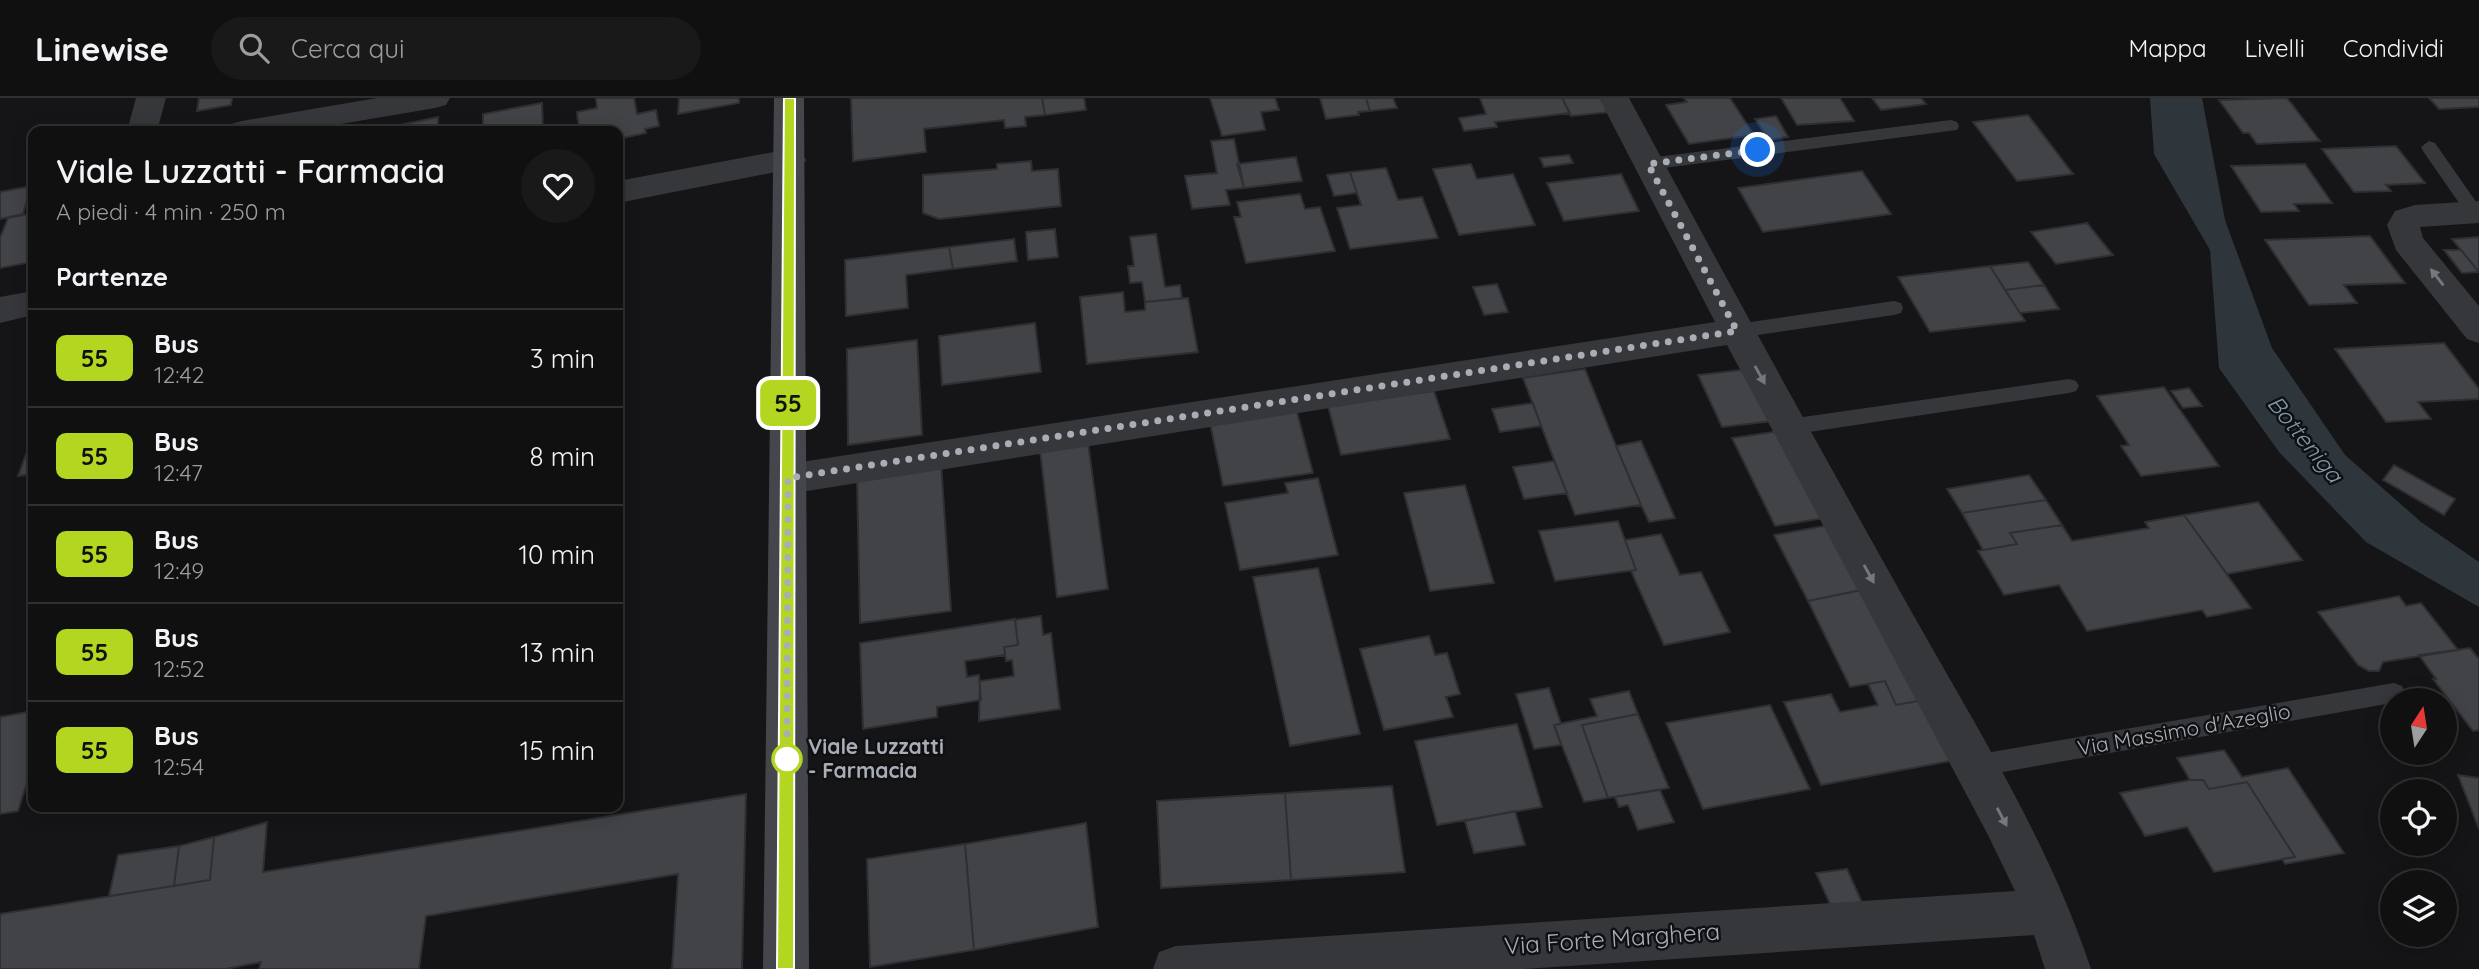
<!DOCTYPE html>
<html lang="it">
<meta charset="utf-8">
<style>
:root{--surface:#101011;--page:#19191a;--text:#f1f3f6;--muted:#9c9d9f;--line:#303031}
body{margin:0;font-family:Quicksand,sans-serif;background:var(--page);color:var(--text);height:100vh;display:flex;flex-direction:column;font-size:26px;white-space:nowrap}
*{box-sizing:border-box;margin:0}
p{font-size:23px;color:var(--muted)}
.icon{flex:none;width:38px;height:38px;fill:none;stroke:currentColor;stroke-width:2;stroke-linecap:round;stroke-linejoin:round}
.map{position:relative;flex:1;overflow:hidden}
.sheet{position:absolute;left:28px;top:28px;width:595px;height:686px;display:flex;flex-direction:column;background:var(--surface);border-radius:14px;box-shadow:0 4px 18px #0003,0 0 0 2px var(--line)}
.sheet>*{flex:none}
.badge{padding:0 14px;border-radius:10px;font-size:24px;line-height:46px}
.needle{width:46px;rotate:12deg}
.controls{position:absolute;left:2380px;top:590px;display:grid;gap:14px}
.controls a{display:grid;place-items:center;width:77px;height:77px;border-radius:50%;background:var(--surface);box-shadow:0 4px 18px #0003,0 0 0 2px var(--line);font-size:35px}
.you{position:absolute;width:35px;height:35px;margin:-18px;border:5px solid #fff;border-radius:50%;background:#1a73e8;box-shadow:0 0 0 10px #1a73e833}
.map>.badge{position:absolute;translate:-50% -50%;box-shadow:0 0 0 4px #fff}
h2{padding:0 28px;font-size:26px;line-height:63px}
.round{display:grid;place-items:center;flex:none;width:74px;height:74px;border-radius:37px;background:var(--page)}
.summary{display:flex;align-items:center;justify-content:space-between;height:119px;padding:0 28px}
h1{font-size:33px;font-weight:600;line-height:52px}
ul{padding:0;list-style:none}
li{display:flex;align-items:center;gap:21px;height:98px;padding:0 28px;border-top:2px solid var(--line)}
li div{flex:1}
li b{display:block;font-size:26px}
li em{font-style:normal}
li .badge{min-width:77px;font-weight:700;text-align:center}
header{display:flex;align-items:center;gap:42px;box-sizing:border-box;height:98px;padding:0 35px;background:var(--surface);border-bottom:2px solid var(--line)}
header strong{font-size:33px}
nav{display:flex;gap:38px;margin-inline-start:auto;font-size:24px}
.search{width:490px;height:63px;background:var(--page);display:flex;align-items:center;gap:18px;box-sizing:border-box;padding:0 24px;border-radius:38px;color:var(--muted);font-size:26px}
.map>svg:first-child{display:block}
.water{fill:#2e363c}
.building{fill:#424347;stroke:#2f2f33;stroke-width:2}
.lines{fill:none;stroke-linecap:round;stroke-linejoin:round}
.lane{fill:#36373b;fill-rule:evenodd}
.street{fill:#36373b;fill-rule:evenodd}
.secondary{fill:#44464b;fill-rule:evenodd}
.oneway{fill:#75787f}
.line{fill:#b3d621;stroke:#fff;stroke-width:2}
.walk{stroke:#a8adb6;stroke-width:7;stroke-dasharray:0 12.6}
.stop-dot{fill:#fff;stroke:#b3d621;stroke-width:3.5}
.labels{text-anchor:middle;stroke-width:5;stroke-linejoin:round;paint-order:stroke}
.street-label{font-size:21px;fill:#a8adb6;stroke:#101012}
.stop-label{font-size:21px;font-weight:bold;fill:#a8adb6;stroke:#101012;text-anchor:start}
.water-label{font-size:23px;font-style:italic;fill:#809baf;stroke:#101012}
.near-street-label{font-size:24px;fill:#a8adb6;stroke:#101012}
</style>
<header>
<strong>Linewise</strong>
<div class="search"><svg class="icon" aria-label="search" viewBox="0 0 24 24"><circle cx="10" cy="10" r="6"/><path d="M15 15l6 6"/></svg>Cerca qui</div>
<nav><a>Mappa</a><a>Livelli</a><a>Condividi</a></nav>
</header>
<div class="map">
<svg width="2479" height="871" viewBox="0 0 2479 871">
<rect width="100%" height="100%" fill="#151517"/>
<path class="water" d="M2150,0H2202L2225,122L2272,250L2345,357L2421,424L2479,464V509L2366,444L2279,354L2219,270L2210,152L2154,56Z"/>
<path class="building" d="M199,0H232L231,7L197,13Z
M596,0H634L637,16L656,12L659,28L645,31L646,35L618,41V48V33H579L577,14L597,10Z
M679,0H739V5L678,16Z
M851,0H1042L1045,17L1025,19L1026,28L1005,30L1004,22L924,31L926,54L853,63Z
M1042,0H1084L1086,12L1045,17Z
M1210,0H1275L1279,12L1261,14L1265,32L1222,38Z
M1320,0H1366L1370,13L1358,14L1359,17L1326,21Z
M1366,0H1393L1397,10L1370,13Z
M1480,0H1562L1570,15L1495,24L1497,29L1464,33L1459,20L1486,16Z
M1562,0H1604L1611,14L1571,18Z
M1684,0H1730L1754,37L1689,46L1666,7L1687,4Z
M1781,0H1840L1854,23L1797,27Z
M1872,0H1921L1926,6L1881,12Z
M2287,0L2320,43L2257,46L2249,35H2243L2219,2Z
M2429,0H2479V9L2439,11Z
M542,5L543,33H483V16Z
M2028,17L2073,76L2017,83L1973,24Z
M1776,18L1788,39L1769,42L1755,21Z
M438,19V29L445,28V33H381V31Z
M1234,41L1244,90L1226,92L1230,107L1192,111L1185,78L1217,75L1211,43Z
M2396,48L2425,85L2386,87L2391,93L2354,94L2322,51Z
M1569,57L1573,65L1544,69L1540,60Z
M1296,59L1302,83L1244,90L1237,66Z
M1031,63L1032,73L1058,71L1061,108L939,121L923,115V77L997,71V66Z
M1471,66L1477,81L1513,76L1535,127L1459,137L1433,71Z
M2305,66L2332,105L2294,106L2299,113L2261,114L2231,68Z
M1386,70L1398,102L1422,99L1438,140L1350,151L1337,110L1361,107L1350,74Z
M1862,73L1891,116L1763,134L1738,90Z
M1350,74L1357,95L1334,98L1327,77Z
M1621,76L1639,113L1564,123L1547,85Z
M31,88L23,116L0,121V94Z
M1300,96L1305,111L1320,109L1335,153L1246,165L1234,119H1241L1237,104Z
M33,115L32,164L0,170V140L8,120Z
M2087,125L2113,157L2056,166L2031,134Z
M1055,131L1058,159L1028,162L1026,134Z
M1156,136L1165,189L1180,187L1182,200L1145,204L1142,184L1130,185L1128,168H1134L1130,139Z
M2370,138L2405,185L2344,187L2357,205L2309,207L2265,142Z
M2479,139V174L2452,141Z
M1014,141L1017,163L953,171L949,149Z
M949,149L953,171L906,177L908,210L846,218L845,162Z
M2444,152H2461L2479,174L2462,175Z
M2028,164L2044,187L2005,192L1990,168Z
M1990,168L2025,223L1930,234L1898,179Z
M1497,186L1508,214L1484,217L1473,189Z
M2044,187L2059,211L2020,215L2005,192Z
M1123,194L1125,214L1145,212V204L1188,200L1198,254L1087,266L1080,199Z
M1035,225L1041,274L942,287L939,238Z
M917,242L922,337L848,347L847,251Z
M2444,245L2479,291V301L2418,304L2431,321L2386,324L2335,251Z
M1758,270L1783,322L1722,329L1698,277Z
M1585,271L1616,348L1641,407L1575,417L1523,280Z
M2164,289L2219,368L2141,378L2121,348L2129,347L2097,298Z
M2189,290L2202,308L2183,310L2171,293Z
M1434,293L1450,341L1341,357L1328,308Z
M1533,305L1541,328L1500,334L1492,311Z
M1297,314L1313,375L1223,388L1210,325Z
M1787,332L1831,419L1775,428L1732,340Z
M33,337V376L18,378Z
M1641,343L1675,420L1649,424L1641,407L1616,348Z
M1088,345L1108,491L1057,499L1040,352Z
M1554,363L1567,395L1524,401L1513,369Z
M941,365L951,513L860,525L857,378Z
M2394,367L2455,401L2444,417L2383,382Z
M2029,377L2046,402L1962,415L1947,391Z
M1318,380L1338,457L1240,472L1225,405L1288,395L1285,385Z
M1465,387L1494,485L1430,493L1404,395Z
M2046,402L2062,427L2010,435L2017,446L1983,452L1962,415Z
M2258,404L2302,462L2227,476L2184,417Z
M2184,417L2251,510L2207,519L2202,512L2087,533L2059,487L2004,497L1978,453L2017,446L2010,435L2062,427L2072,443L2149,430L2145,424Z
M1618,423L1636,472L1555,483L1539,433Z
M1835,426L1871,490L1808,503L1774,437Z
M1661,436L1680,477L1701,474L1730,534L1664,547L1631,473L1636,472L1625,442Z
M1318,470L1360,636L1290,648L1253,479Z
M1871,490L1930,601L1896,607L1885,583L1850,589L1808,503Z
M2399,498L2406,508L2421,505L2458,552L2383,564L2379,573H2369L2358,567L2318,514Z
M1041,518L1043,537L1051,535L1060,611L979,623L980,583L1014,578L1012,562L1006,563L1004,549L1018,547L1015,522Z
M1015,521L1018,547L1004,549L1005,557L965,563L967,579L979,577L981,602L937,609V619L863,631L860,545Z
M1429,538L1435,557L1447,555L1460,596L1446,599L1453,619L1384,632L1360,551Z
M2470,550L2479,561V632L2473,633L2433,581H2436L2419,557Z
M1885,583L1896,607L1930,601L1961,661L1821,687L1784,604L1831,596L1840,614L1878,607L1868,586Z
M1549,590L1561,626L1554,627L1561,647L1534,651L1516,596Z
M1629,593L1638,616L1582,627L1608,700L1584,704L1554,627L1597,618L1590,601Z
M1770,607L1810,691L1703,711L1666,625Z
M33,613V666L18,713L0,716V619Z
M1638,616L1669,690L1608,700L1582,627Z
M1517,626L1542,709L1437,727L1415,643Z
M2224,652L2242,679L2288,670L2344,755L2285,766L2282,761L2295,759L2247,684L2209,691L2203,682H2190L2177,660Z
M2458,677L2479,680V731Z
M2190,682H2203L2209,691L2247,684L2295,759L2214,774L2187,729L2145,738L2120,695Z
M1392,688L1405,774L1291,782L1285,695Z
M1660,692L1674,724L1638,732L1628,707L1619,709L1615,699Z
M1285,695L1291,782L1161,790L1157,703Z
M746,696L742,871H672L678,776L426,818L419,871H259L261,864L226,871H0V816L210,782L214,739L267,724L263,774Z
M1515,713L1525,747L1474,755L1465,723Z
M1086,725L1098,829L974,852L965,746Z
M214,739L210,782L174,788L179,748Z
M965,746L974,852L870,869L867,761Z
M179,748L174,788L109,798L118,757Z
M1847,771L1865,811L1834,815L1816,775Z"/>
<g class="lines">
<path class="lane" d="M1951,22L1957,24L1959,28L1957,32L1648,72L1639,66L1648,60Z
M2429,43L2435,45L2479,108V119L2468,118L2423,53L2421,49Z
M1894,203L1901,205L1903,210L1901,215L1894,217L1737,240L1730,238L1728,233L1730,228L1737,226Z
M2069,281L2076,283L2079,288L2076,293L2069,295L1789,337L1782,335L1779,329L1782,323L1789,321Z
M2394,585L2402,588L2405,595L2402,602H2392V605L1974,679L1966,676L1962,668L1966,660L1974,657Z"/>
<path class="street" d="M136,0H166L157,33H127Z
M377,0H450L446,7L435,10L300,33H227L231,26L242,23Z
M1599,0H1629C1720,169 1812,337 1906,504C1973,624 2048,741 2091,871H2045L2034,837L1523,871H1153L1159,854L1176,848L2015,793L1988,737L1727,247L788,396L775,392L769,381L775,370L788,366L1715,224Z
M790,51L801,55L806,62L801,69L618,105V83Z
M2479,103V125L2420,129L2423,140L2479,208V245L2467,241L2396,152L2387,127L2395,113L2415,107Z
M33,193V217L0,225V199Z"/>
<path class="secondary" d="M774,0H804L809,871H763Z"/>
</g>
<defs><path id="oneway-solid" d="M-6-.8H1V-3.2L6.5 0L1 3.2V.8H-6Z" transform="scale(1.75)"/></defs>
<g class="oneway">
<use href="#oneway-solid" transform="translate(2437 179) rotate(-128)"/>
<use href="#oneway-solid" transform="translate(1760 277) rotate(61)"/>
<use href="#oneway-solid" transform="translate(1869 476) rotate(61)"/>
<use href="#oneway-solid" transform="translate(2002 719) rotate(62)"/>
</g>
<path class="line" d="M784,0H795L794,871H777Z"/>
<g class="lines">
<path class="walk" d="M787,661L788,380L1737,233L1648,66L1758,52"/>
</g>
<circle class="stop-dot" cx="787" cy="661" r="14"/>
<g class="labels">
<g class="street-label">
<text transform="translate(2184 632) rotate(-10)" y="7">Via Massimo d'Azeglio</text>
</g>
<g class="stop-label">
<text x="808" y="656">Viale Luzzatti<tspan x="808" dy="24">- Farmacia</tspan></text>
</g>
<g class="water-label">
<text transform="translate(2305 341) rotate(51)" y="8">Botteniga</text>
</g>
<g class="near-street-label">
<text transform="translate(1612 841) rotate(-4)" y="8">Via Forte Marghera</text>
</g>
</g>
</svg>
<div class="controls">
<a><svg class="needle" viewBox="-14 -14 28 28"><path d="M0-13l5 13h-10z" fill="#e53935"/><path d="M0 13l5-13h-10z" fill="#9c9d9f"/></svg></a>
<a><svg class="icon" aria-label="locate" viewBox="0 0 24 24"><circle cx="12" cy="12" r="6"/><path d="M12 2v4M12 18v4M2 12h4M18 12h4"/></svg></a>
<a><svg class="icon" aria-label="layers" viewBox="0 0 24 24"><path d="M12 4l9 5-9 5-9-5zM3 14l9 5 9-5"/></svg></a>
</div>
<div class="you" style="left:1758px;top:52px"></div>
<b class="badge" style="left:788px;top:305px;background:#b3d621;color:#111">55</b>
<section class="sheet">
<div class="summary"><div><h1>Viale Luzzatti - Farmacia</h1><p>A piedi · 4 min · 250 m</p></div><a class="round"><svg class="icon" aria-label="heart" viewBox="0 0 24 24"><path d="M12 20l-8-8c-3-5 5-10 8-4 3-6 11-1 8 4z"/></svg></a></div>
<h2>Partenze</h2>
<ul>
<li><span class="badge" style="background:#b3d621;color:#111">55</span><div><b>Bus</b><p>12:42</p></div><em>3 min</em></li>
<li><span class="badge" style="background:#b3d621;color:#111">55</span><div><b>Bus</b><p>12:47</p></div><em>8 min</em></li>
<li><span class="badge" style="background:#b3d621;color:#111">55</span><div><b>Bus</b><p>12:49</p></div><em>10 min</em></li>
<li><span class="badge" style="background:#b3d621;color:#111">55</span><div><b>Bus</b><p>12:52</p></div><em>13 min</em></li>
<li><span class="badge" style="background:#b3d621;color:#111">55</span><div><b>Bus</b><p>12:54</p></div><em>15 min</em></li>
</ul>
</section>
</div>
